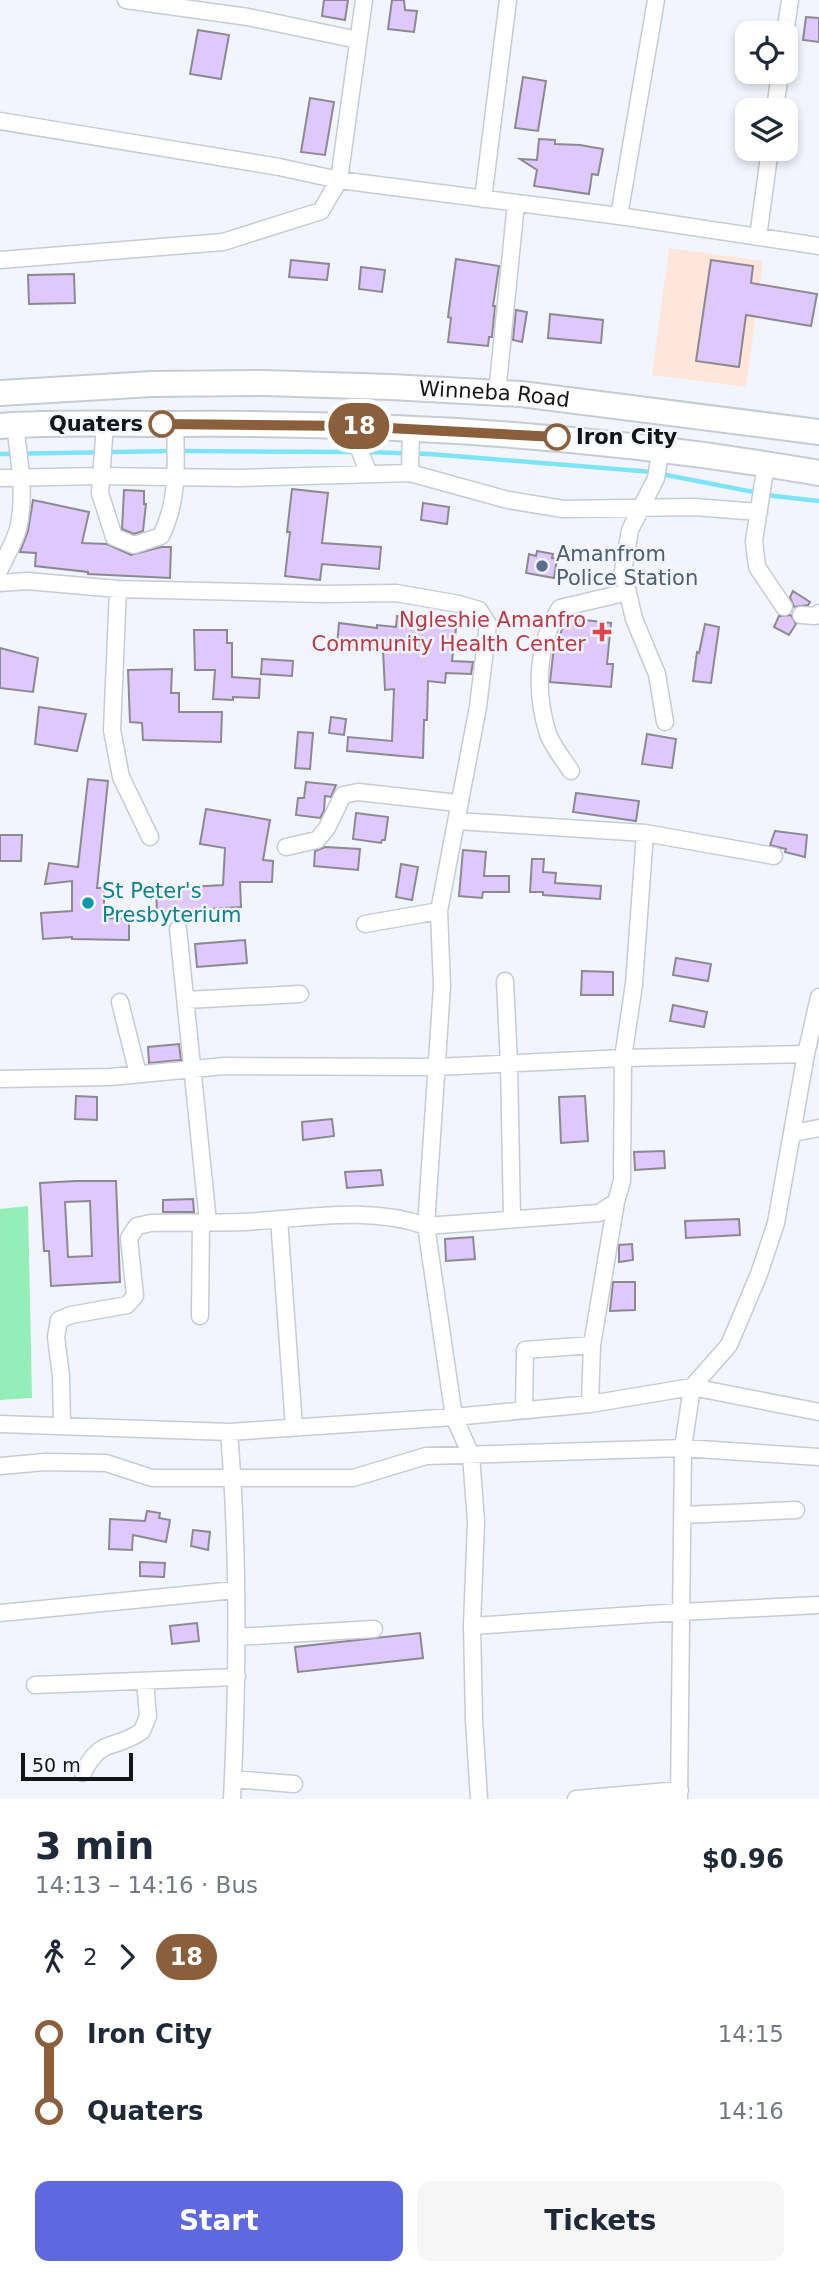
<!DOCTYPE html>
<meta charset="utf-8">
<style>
:root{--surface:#fff;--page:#f6f6f7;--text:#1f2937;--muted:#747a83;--accent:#6068e0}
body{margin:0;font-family:"DejaVu Sans",sans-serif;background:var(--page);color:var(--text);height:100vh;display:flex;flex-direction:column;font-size:26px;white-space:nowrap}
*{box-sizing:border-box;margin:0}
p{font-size:23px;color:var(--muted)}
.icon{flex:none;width:38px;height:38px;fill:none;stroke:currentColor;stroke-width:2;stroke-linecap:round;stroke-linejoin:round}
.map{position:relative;height:1799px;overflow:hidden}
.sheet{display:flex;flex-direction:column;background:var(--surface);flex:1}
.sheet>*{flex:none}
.badge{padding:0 14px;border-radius:23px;font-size:24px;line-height:46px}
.tools{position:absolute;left:735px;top:21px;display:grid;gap:14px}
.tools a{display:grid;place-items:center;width:63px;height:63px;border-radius:14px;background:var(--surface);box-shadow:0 4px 10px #0003;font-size:35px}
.scale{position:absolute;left:21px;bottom:18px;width:112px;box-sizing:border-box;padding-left:7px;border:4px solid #141518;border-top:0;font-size:19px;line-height:24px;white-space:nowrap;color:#141518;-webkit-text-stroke:5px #f2f5fe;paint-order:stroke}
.map>.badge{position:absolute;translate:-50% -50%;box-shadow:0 0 0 4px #fff}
.legs{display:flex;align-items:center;gap:10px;height:77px;padding:0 35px;font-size:23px}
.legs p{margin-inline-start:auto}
.head{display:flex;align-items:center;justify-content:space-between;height:119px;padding:0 35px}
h1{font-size:38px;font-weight:700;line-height:52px}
.button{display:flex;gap:14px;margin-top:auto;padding:14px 35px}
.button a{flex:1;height:80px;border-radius:14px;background:var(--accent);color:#fff;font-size:28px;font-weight:700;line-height:80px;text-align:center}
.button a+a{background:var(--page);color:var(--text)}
ul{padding:0 35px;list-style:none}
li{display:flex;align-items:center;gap:24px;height:77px;font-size:26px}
li i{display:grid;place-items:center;width:10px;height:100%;margin:0 9px;background:currentColor}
li i::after{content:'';width:18px;height:18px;margin:-9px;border:5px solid;border-radius:50%;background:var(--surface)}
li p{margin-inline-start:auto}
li:first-child i{background:linear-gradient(#0000 50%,currentColor 0)}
li:last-child i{background:linear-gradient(currentColor 50%,#0000 0)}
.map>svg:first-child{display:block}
.commercial{fill:#fee6db}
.green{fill:#95eeb7}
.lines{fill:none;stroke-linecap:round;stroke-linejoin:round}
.stream{stroke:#7de4f7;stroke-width:4.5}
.building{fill:#dfc8fb;stroke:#8d8991;stroke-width:2;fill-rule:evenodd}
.minor-casing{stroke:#c7cbd3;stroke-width:19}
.highway-casing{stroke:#c7cbd3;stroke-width:28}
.minor{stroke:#fff;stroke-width:16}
.highway{stroke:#fff;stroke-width:24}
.line-1-casing{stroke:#fff;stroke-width:16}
.line-1{stroke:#8b5e3c;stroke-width:10}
.stop-1-dot{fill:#fff;stroke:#8b5e3c;stroke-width:3.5}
.service-dot{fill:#5c6f8a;stroke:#f2f5fe;stroke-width:2.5}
.health-dot{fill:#e0444e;stroke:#f2f5fe;stroke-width:2.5}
.culture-dot{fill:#0f9aa8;stroke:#f2f5fe;stroke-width:2.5}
.labels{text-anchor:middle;stroke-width:5;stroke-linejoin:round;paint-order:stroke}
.street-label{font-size:21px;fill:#141518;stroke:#f2f5fe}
.stop-label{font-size:21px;font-weight:bold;fill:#141518;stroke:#f2f5fe;text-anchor:end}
.service-label{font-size:21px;fill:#4e5e75;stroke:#f2f5fe;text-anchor:start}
.health-label{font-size:21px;fill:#be3a42;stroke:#f2f5fe;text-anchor:end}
.culture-label{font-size:21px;fill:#0d838f;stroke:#f2f5fe;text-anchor:start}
</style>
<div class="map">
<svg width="819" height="1799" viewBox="0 0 819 1799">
<rect width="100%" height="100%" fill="#f2f5fe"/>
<path class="commercial" d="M669,248L763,261L746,387L652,375Z"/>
<path class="green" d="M28,1206L32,1398L0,1400V1209Z"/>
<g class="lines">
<path class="stream" d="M179,451L356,452
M365,452L429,454L653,472
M0,454L171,451
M661,474L774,496L819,501"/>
</g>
<path class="building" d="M324,0H348L345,20L322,16Z
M392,0H404L405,10L417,11L414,32L388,29Z
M806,17L819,18V42L803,40Z
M198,30L229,35L221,79L190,74Z
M523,77L546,81L538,131L515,128Z
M310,98L334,102L325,155L301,152Z
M539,139L555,140V144L580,145L603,149L598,175L592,174L589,194L534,186L537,170L520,159L537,160Z
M456,259L499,266L493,306H495L492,337H489L488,346L448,342L451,318L448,317Z
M291,260L329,264L327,280L289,277Z
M711,260L753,266L751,283L817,294L811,326L746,315L739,367L696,361Z
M361,267L385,270L382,292L359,289Z
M74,274L75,303L29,304L28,275Z
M516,310L527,312L522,342L513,340Z
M550,314L603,320L601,343L548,338Z
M292,489L328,493L322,543L381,547L379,569L322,564L320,580L285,576L290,532H287Z
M124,490L144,491V504H146L143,531L134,534L122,529Z
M33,500L89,512L82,543L107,544L131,555L161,547H171L170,578L88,574V572L35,566L36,553L20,552L28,531Z
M423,503L449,507L447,524L421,520Z
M537,551L553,554L552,558L557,559L554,578L526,573L529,554L536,556Z
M793,591L810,602L808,605L794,607L790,597Z
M791,615L796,624L789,635L774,627L779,616Z
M397,616L425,618V616L457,620L452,661L473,662L471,674L446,673L445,683L428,681L427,720H424L423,758L347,751L348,737L392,741L394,689L385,690L383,650L337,645L339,623L377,628V625L396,627Z
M566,618L611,623L607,664H613L611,687L550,682L553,655Z
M705,624L719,627L711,683L693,681L697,652L699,653Z
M194,630H227V643H232V677L260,679L259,698L233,697V700L213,699L215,670H195Z
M0,648L38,658L33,692L0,688Z
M262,659L293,661L292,676L261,674Z
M172,669L171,693H179V712H222L221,742L143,740L142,723L130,722L128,670Z
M39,707L86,714L77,751L35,744Z
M331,717L346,719L344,735L329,733Z
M298,732L313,733L310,769L295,768Z
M647,734L676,739L672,768L642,764Z
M88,779L108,781L97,888H104V918L129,919V940L72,939V937L43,939L41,913L72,911V881L45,884L49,863L78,867Z
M306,782L336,785L331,797L325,796L324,811L320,818L296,815L298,798H304Z
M576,793L639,801L636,821L573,812Z
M206,809L270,820L263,860L273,861L272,882H240L241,907L157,912L156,889L223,885L225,848L200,844Z
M356,813L388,817L385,840H382L381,843L353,839Z
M775,831L807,835L805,857L785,852L786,849L770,845Z
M0,835H22L21,861H0Z
M325,847L360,849L358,870L314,866L315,851Z
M463,850L486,852L484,876H509V892H483L482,898L459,896Z
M532,859H544L543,872L556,873L555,883L601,886L600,899L543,895V892H530Z
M401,864L418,867L412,900L396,897Z
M245,940L247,963L197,967L195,944Z
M676,958L711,964L708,981L673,975Z
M582,971L613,972V995H581Z
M673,1005L707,1012L704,1027L670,1021Z
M179,1044L181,1060L149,1063L148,1047Z
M76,1096L97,1097V1120L75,1119Z
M585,1096L588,1141L561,1143L559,1097Z
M332,1119L334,1136L303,1140L302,1122Z
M664,1151L665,1168L635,1170L634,1152Z
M381,1170L383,1185L347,1188L345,1172Z
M76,1181H116L120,1282L51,1286L49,1251H44L40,1183ZM90,1201L92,1256L68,1257L65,1202Z
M193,1199L194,1212H163V1200Z
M739,1219L740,1235L686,1238L685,1221Z
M473,1237L475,1259L446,1261L445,1239Z
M632,1244L633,1260L619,1262V1245Z
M613,1282H635V1310L610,1311Z
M147,1511L160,1513L159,1518L170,1520L166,1542L133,1535L132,1550L109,1549L110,1519L145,1521Z
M193,1530L210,1532L208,1550L191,1546Z
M140,1562L165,1563L164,1577L140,1576Z
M197,1623L199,1641L172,1644L170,1626Z
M420,1633L423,1658L298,1672L295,1647Z"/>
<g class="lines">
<g class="minor-casing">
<path id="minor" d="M126,0L248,17L358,40
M785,33L790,0
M775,110L780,72
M0,121L279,167L339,180L619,216L819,246
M483,199L508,0
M619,216L656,0
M758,237L770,149
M0,260L223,242L321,211L339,180L364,0
M497,393L516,203
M105,424L100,493L114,537L134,545L161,536C179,500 176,463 175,424
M350,426L369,474
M661,448L656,478L630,530L623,571L634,619L657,674L665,722
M766,464L754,541L757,567L784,607
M410,473L411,428
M0,478L101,476L239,478L410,473L508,500L563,509L694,507L759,512
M0,569C6,556 14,543 18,529C26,496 19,458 15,425
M0,583L27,581L118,589L323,594L396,593L459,604L479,610L488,624L478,707L439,911L442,986L426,1226L454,1417L471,1455L476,1522L472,1626L474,1720L479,1799
M118,589L112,730L121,777L150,837
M801,615L815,616L819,613
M571,771C563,759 553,747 548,734C535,692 536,645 560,608L628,592
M457,821L645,833L774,856
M286,847L317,840L327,828L343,795L358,792L458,803
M365,924L439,911
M178,929L208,1222
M505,981L509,1063L512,1218
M186,1000L300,994
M120,1002L138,1074
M0,1079L110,1077L225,1066L436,1067L623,1058L806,1054
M793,1133L819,1128
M279,1219L294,1427
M200,1316L201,1222
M590,1404L592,1345L616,1202
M524,1410L525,1350L592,1345
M0,1424L229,1432L454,1417L590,1404L692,1387L819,1412
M62,1426L61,1376L56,1337L59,1320L71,1315L127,1305L135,1296L129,1238L137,1226L151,1223C182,1222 213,1223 243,1222C303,1219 368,1205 426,1226L599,1213L616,1202L622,1181L623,1058L634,984L645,833
M229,1432C239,1554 238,1677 232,1799
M0,1466L45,1462L106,1463L152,1478H353L426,1456L683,1448L819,1457
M682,1515L796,1510
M0,1613L235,1590
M472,1626L680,1612L819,1605
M236,1637L374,1629
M35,1685L237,1677
M83,1773C101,1736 114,1751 142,1731L148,1716L145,1681
M233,1779L294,1784
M576,1799L680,1790
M679,1799L683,1448L692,1387L729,1345L759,1274L776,1223L806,1054L819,997"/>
</g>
<g class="highway-casing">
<g id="highway">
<path id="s1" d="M0,393L152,384L264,383L391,387L521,394L819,432"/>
<path d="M0,426C56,422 113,424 170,424C389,422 603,435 819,473"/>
</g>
</g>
<use href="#minor" class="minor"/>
<use href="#highway" class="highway"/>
</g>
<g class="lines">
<g class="line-1-casing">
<path id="line-1" d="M162,424L351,426L557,437"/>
</g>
<use href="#line-1" class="line-1"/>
</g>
<g class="stop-1-dot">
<circle cx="162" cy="424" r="12"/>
<circle cx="557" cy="437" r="12"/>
</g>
<circle class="service-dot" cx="542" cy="566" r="7"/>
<path class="health-dot" d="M598.5 621.5h7v7h7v7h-7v7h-7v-7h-7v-7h7z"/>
<circle class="culture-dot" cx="88" cy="903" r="7"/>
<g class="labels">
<g class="street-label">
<text dy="7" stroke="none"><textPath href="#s1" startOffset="495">Winneba Road</textPath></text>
</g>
<g class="stop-label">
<text x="143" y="431">Quaters</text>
<text x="576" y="444" text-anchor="start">Iron City</text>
</g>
<g class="service-label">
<text x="556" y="561">Amanfrom<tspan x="556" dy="24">Police Station</tspan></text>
</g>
<g class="health-label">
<text x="586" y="627">Ngleshie Amanfro<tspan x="586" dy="24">Community Health Center</tspan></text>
</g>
<g class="culture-label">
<text x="102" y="898">St Peter's<tspan x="102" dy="24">Presbyterium</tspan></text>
</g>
</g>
</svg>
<div class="tools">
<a><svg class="icon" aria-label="locate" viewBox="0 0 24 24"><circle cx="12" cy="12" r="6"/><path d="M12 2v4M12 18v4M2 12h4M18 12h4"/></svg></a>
<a><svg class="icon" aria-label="layers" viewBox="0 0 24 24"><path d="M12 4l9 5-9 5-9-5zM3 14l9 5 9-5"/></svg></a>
</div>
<div class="scale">50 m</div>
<b class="badge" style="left:359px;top:426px;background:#8b5e3c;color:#fff">18</b>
</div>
<section class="sheet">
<div class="head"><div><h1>3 min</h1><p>14:13 – 14:16 · Bus</p></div><b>$0.96</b></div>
<div class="legs"><svg class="icon" aria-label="walk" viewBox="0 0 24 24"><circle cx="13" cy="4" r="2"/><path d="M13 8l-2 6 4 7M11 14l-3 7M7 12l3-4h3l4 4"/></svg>2<svg class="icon" aria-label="forward" viewBox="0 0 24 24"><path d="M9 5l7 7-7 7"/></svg><b class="badge" style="background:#8b5e3c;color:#fff">18</b></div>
<ul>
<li><i style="color:#8b5e3c"></i><b>Iron City</b><p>14:15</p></li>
<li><i style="color:#8b5e3c"></i><b>Quaters</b><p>14:16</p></li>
</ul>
<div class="button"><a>Start</a><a>Tickets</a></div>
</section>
